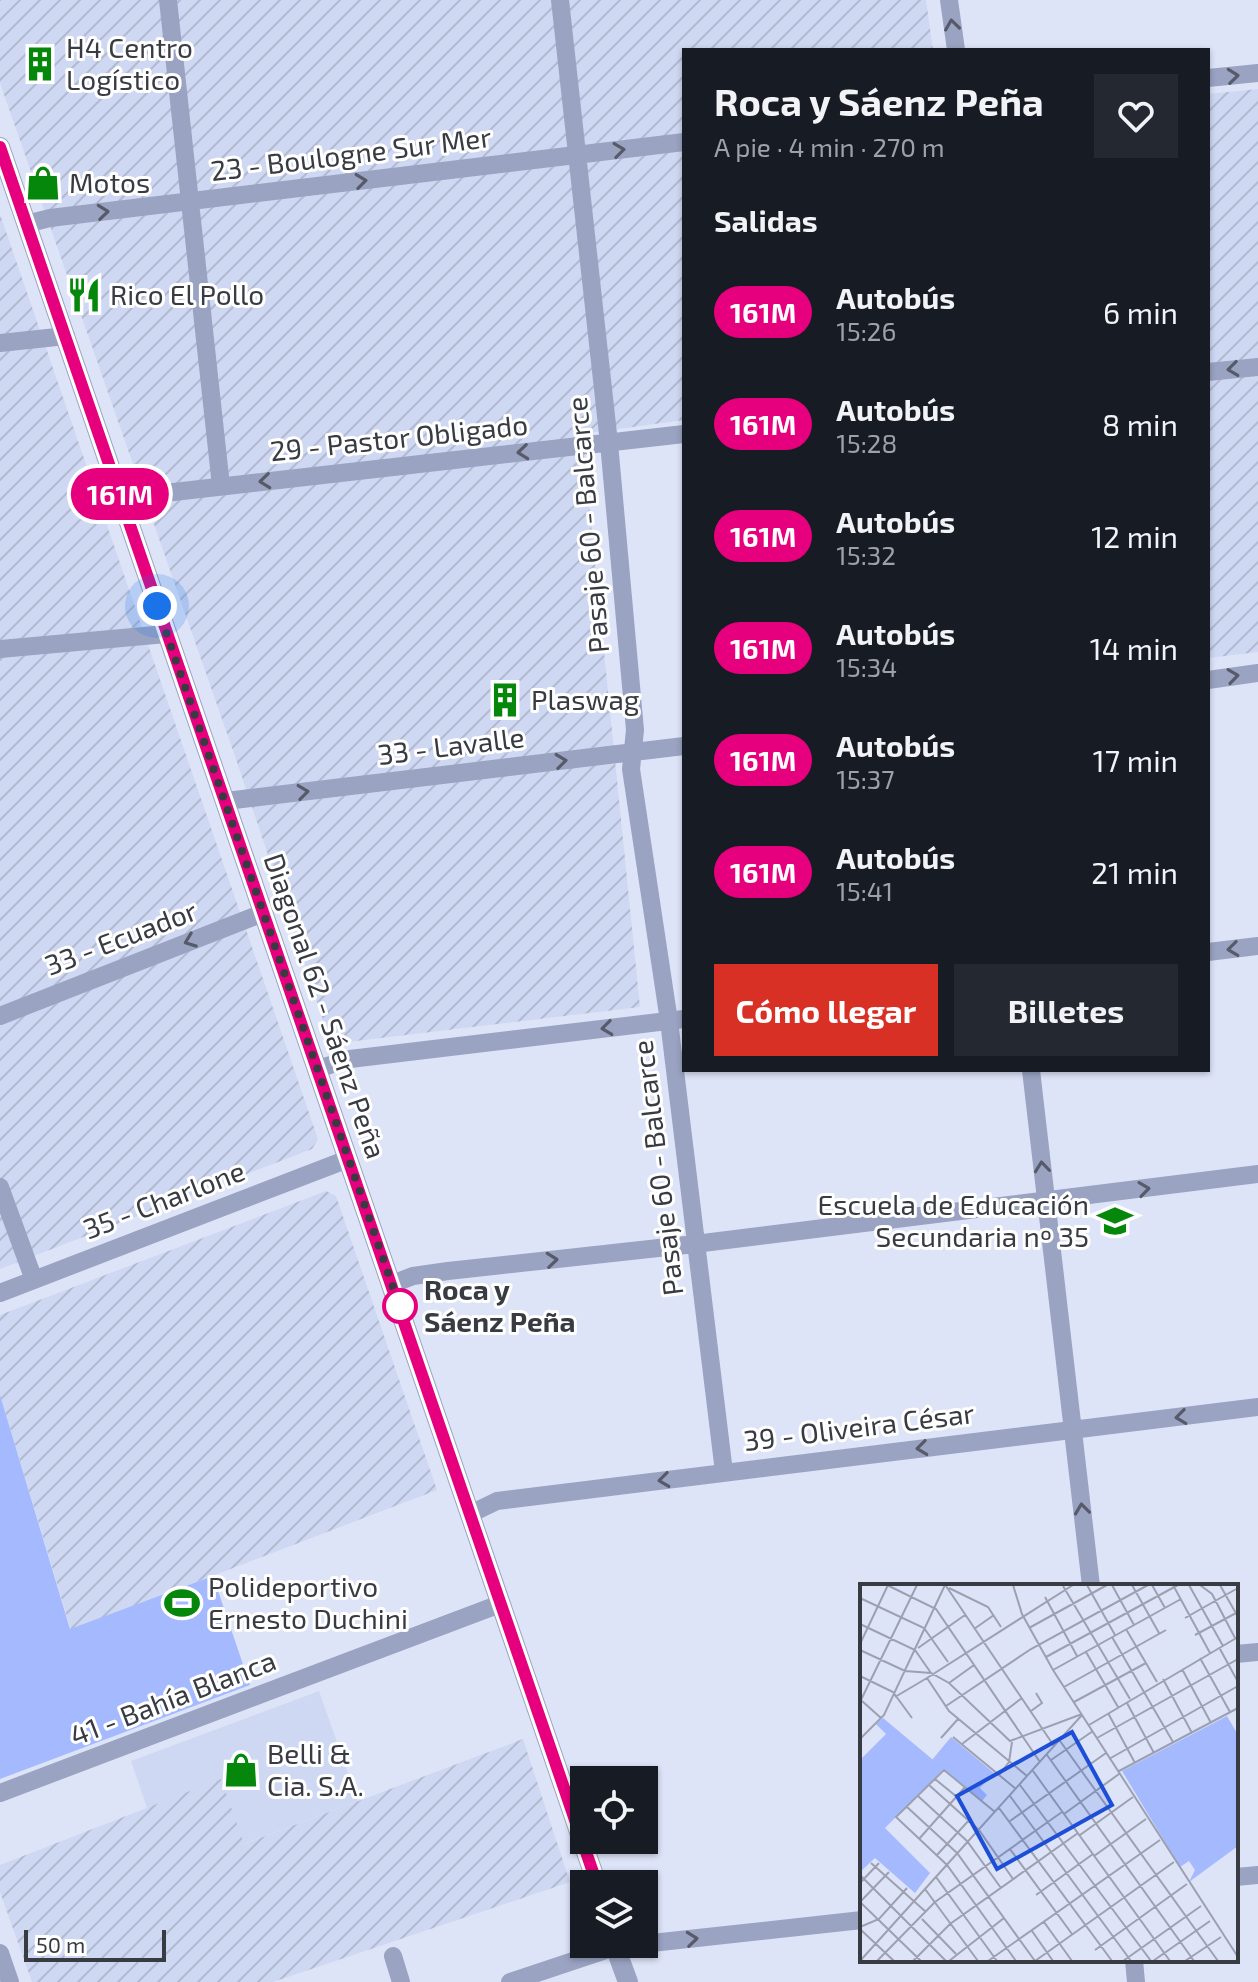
<!DOCTYPE html>
<html lang="es">
<meta charset="utf-8">
<style>
:root{--surface:#171b24;--page:#242831;--text:#f1f3f6;--muted:#9ea1a6;--accent:#d93025}
body{margin:0;font-family:"Exo 2",sans-serif;background:var(--page);color:var(--text);height:100vh;display:flex;flex-direction:column;font-size:30px;white-space:nowrap}
*{box-sizing:border-box;margin:0}
p{font-size:26px;color:var(--muted)}
.icon{flex:none;width:44px;height:44px;fill:none;stroke:currentColor;stroke-width:2;stroke-linecap:round;stroke-linejoin:round}
.map{position:relative;flex:1;overflow:hidden}
.sheet{position:absolute;left:682px;top:48px;width:528px;height:1024px;display:flex;flex-direction:column;background:var(--surface);border-radius:0px;box-shadow:0 2px 6px #0004}
.sheet>*{flex:none}
.badge{padding:0 16px;border-radius:26px;font-size:28px;line-height:52px}
.controls{position:absolute;left:570px;top:1766px;display:grid;gap:16px}
.controls a{display:grid;place-items:center;width:88px;height:88px;border-radius:0px;background:var(--surface);box-shadow:0 2px 6px #0004;font-size:40px}
.scale{position:absolute;left:24px;bottom:20px;width:142px;box-sizing:border-box;padding-left:8px;border:4px solid #393b43;border-top:0;font-size:22px;line-height:28px;white-space:nowrap;color:#393b43;-webkit-text-stroke:6px #fff;paint-order:stroke}
.you{position:absolute;width:40px;height:40px;margin:-20px;border:6px solid #fff;border-radius:50%;background:#1a73e8;box-shadow:0 0 0 12px #1a73e833}
.map>.badge{position:absolute;translate:-50% -50%;box-shadow:0 0 0 4px #fff}
h2{padding:0 32px;font-size:30px;line-height:72px}
.round{display:grid;place-items:center;flex:none;width:84px;height:84px;border-radius:0px;background:var(--page)}
.summary{display:flex;align-items:center;justify-content:space-between;height:136px;padding:0 32px}
h1{font-size:38px;font-weight:700;line-height:60px}
.cta{display:flex;gap:16px;margin-top:auto;padding:16px 32px}
.cta a{flex:1;height:92px;border-radius:0px;background:var(--accent);color:#fff;font-size:32px;font-weight:700;line-height:92px;text-align:center}
.cta a+a{background:var(--page);color:var(--text)}
ul{padding:0;list-style:none}
li{display:flex;align-items:center;gap:24px;height:112px;padding:0 32px}
li div{flex:1}
li b{display:block;font-size:30px}
li em{font-style:normal}
li .badge{min-width:88px;font-weight:700;text-align:center}
.map>svg:first-child{display:block}
.built{fill:#cfd8f2}
.industrial{fill:url(#industrial-furrows)}
.garden{fill:#a4b9fe}
.lines{fill:none;stroke-linecap:round;stroke-linejoin:round}
.minor{stroke:#9aa4c2;stroke-width:18}
.tertiary{stroke:#9aa4c2;stroke-width:20}
.oneway{stroke:#565a69}
.line-casing{stroke:#fff;stroke-width:18}
.line{stroke:#e6007e;stroke-width:12}
.walk{stroke:#393b43;stroke-width:8;stroke-dasharray:0 14.4}
.stop-dot{fill:#fff;stroke:#e6007e;stroke-width:4}
.labels{text-anchor:middle;stroke-width:6;stroke-linejoin:round;paint-order:stroke}
.poi-label{font-size:28px;fill:#393b43;stroke:#fff;text-anchor:start}
.street-label{font-size:28px;fill:#393b43;stroke:#fff}
.stop-label{font-size:28px;font-weight:bold;fill:#393b43;stroke:#fff;text-anchor:start}
.inset-road{fill:none;stroke:#9ca0b0;stroke-width:2}
.view{fill:#1d4ed8;fill-opacity:0.15;stroke:#1d4ed8;stroke-width:4}
.inset-edge{fill:none;stroke:#393b43;stroke-width:4}
</style>
<div class="map">
<svg width="1258" height="1982" viewBox="0 0 1258 1982">
<defs>
<pattern id="industrial-furrows" width="10" height="10" patternUnits="userSpaceOnUse" patternTransform="scale(2)"><rect width="10" height="10" fill="#cfd8f2"/><path d="M-1 1l2-2M0 10L10 0M9 11l2-2" fill="none" stroke="#b2bad1"/></pattern>
</defs>
<rect width="100%" height="100%" fill="#dee4f8"/>
<path class="built" d="M319,1691L358,1801L243,1844L221,1780L147,1808L131,1761Z"/>
<path class="industrial" d="M0,0H926L933,50H684V420L582,434L640,1007L331,1044L238,765L0,83Z
M1258,89V652L1208,658V94Z
M0,214L318,1139L312,1149L0,1269Z
M326,1191L336,1196L437,1490L71,1630L0,1395V1315Z
M523,1739L570,1882L273,1982H32L0,1892V1865L221,1779L244,1844Z"/>
<path class="garden" d="M0,1395L70,1629L213,1576L250,1685L0,1779Z"/>
<g class="lines">
<path class="minor" d="M168,0L221,486
M560,0L609,443L635,730L631,769L669,1021L724,1472
M949,0L956,50
M1208,78L1258,73
M26,224L50,218L684,142
M0,343L66,336
M1208,372L1258,367
M121,498L684,434
M0,649L166,634
M1208,680L1258,673
M226,801L684,746
M1208,952L1258,946
M0,1016L263,913
M317,1069L350,1059L684,1019
M1031,1070L1091,1586
M0,1187L34,1280
M392,1284L413,1276L448,1271L695,1244L1258,1174
M0,1293L348,1159
M470,1514L497,1501L1258,1407
M1236,1654L1258,1652
M0,1793L500,1604
M1236,1877L1258,1875
M0,1953L10,1982
M393,1956L401,1982
M1134,1960L1136,1982
M510,1982L615,1947L862,1920"/>
<path class="tertiary" d="M0,147L597,1884
M614,1944L628,1982"/>
</g>
<defs><path id="oneway-chevron" d="M-2-3.5L2.5 0L-2 3.5" fill="none" stroke-width="1.6" stroke-linecap="round" stroke-linejoin="round" transform="scale(2)"/></defs>
<g class="oneway">
<use href="#oneway-chevron" transform="translate(952 25) rotate(-98)"/>
<use href="#oneway-chevron" transform="translate(1233 76) rotate(-6)"/>
<use href="#oneway-chevron" transform="translate(619 150) rotate(-7)"/>
<use href="#oneway-chevron" transform="translate(361 181) rotate(-7)"/>
<use href="#oneway-chevron" transform="translate(103 212) rotate(-6)"/>
<use href="#oneway-chevron" transform="translate(1233 369) rotate(173)"/>
<use href="#oneway-chevron" transform="translate(523 452) rotate(174)"/>
<use href="#oneway-chevron" transform="translate(265 481) rotate(174)"/>
<use href="#oneway-chevron" transform="translate(1233 676) rotate(-8)"/>
<use href="#oneway-chevron" transform="translate(561 761) rotate(-7)"/>
<use href="#oneway-chevron" transform="translate(303 792) rotate(-7)"/>
<use href="#oneway-chevron" transform="translate(190 941) rotate(159)"/>
<use href="#oneway-chevron" transform="translate(1233 949) rotate(173)"/>
<use href="#oneway-chevron" transform="translate(607 1028) rotate(173)"/>
<use href="#oneway-chevron" transform="translate(1042 1167) rotate(-96)"/>
<use href="#oneway-chevron" transform="translate(1144 1189) rotate(-8)"/>
<use href="#oneway-chevron" transform="translate(552 1260) rotate(-6)"/>
<use href="#oneway-chevron" transform="translate(1181 1417) rotate(173)"/>
<use href="#oneway-chevron" transform="translate(922 1448) rotate(173)"/>
<use href="#oneway-chevron" transform="translate(664 1480) rotate(173)"/>
<use href="#oneway-chevron" transform="translate(1082 1509) rotate(-97)"/>
<use href="#oneway-chevron" transform="translate(692 1939) rotate(-6)"/>
</g>
<g class="lines">
<g class="line-casing">
<path id="line" d="M0,147L597,1884"/>
</g>
<use href="#line" class="line"/>
<path class="walk" d="M157,606L402,1313L400,1306"/>
</g>
<defs>
<g id="building-bare" transform="scale(2.76)"><path d="M-4-6H4V6H1V3H-1V6H-4ZM-2.5-4.3h1.7v1.8h-1.7ZM.8-4.3h1.7v1.8H.8ZM-2.5-1h1.7V.8h-1.7ZM.8-1h1.7V.8H.8Z" fill="#04870b" stroke="#fff" stroke-width="2.5" paint-order="stroke"/></g>
<g id="shop-bare" transform="scale(2.76)"><path d="M-5-2.5h2.3a2.7 3.5 0 0 1 5.4 0H5L5.5 6h-11ZM-1.5-2.5h3a1.5 2.3 0 0 0-3 0Z" fill="#04870b" stroke="#fff" stroke-width="2.5" paint-order="stroke"/></g>
<g id="restaurant-bare" transform="scale(2.76)"><path d="M-5-6h1v4h1v-4h1v4h1v-4h1v5L-1.5 .5V6h-2V.5L-5-1ZM5-6V6H3V1.5H1.5Q1.5-4 5-6Z" fill="#04870b" stroke="#fff" stroke-width="2.5" paint-order="stroke"/></g>
<g id="school-bare" transform="scale(2.76)"><path d="M0-5L7-2L0 1L-7-2ZM-4 1L0 2.5L4 1V4Q0 6-4 4Z" fill="#04870b" stroke="#fff" stroke-width="2.5" paint-order="stroke"/></g>
<g id="stadium-bare" transform="scale(2.76)"><path d="M0-5a6.5 5 0 1 0 0 10a6.5 5 0 1 0 0-10ZM-3.5-1.8h7v3.6h-7Z" fill="#04870b" stroke="#fff" stroke-width="2.5" paint-order="stroke"/></g>
</defs>
<g fill-rule="evenodd">
<use href="#building-bare" x="40" y="64"/>
<use href="#shop-bare" x="43" y="183"/>
<use href="#restaurant-bare" x="84" y="295"/>
<use href="#building-bare" x="505" y="700"/>
<use href="#school-bare" x="1115" y="1221"/>
<use href="#stadium-bare" x="182" y="1603"/>
<use href="#shop-bare" x="241" y="1770"/>
</g>
<circle class="stop-dot" cx="400" cy="1306" r="16"/>
<g class="labels">
<g class="poi-label">
<text x="66" y="58">H4 Centro<tspan x="66" dy="32">Logístico</tspan></text>
<text x="69" y="193">Motos</text>
<text x="110" y="305">Rico El Pollo</text>
<text x="531" y="710">Plaswag</text>
<text x="1089" y="1215" text-anchor="end">Escuela de Educación<tspan x="1089" dy="32">Secundaria nº 35</tspan></text>
<text x="208" y="1597">Polideportivo<tspan x="208" dy="32">Ernesto Duchini</tspan></text>
<text x="267" y="1764">Belli &amp;<tspan x="267" dy="32">Cia. S.A.</tspan></text>
</g>
<g class="street-label">
<text transform="translate(351 154) rotate(-7)" y="10">23 - Boulogne Sur Mer</text>
<text transform="translate(399 438) rotate(-6)" y="10">29 - Pastor Obligado</text>
<text transform="translate(588 525) rotate(-95)" y="10">Pasaje 60 - Balcarce</text>
<text transform="translate(451 746) rotate(-7)" y="10">33 - Lavalle</text>
<text transform="translate(121 938) rotate(-21)" y="10">33 - Ecuador</text>
<text transform="translate(325 1006) rotate(71)" y="10">Diagonal 62 - Sáenz Peña</text>
<text transform="translate(658 1168) rotate(-97)" y="10">Pasaje 60 - Balcarce</text>
<text transform="translate(164 1200) rotate(-21)" y="10">35 - Charlone</text>
<text transform="translate(859 1427) rotate(-7)" y="10">39 - Oliveira César</text>
<text transform="translate(173 1698) rotate(-21)" y="10">41 - Bahía Blanca</text>
</g>
<g class="stop-label">
<text x="424" y="1300">Roca y<tspan x="424" dy="32">Sáenz Peña</tspan></text>
</g>
</g>
<g transform="translate(860 1584)">
<rect width="378" height="378" fill="#dee4f8"/>
<path d="M23,134L84,185L25,244L70,289L55,309L15,274L0,288V176L26,150L16,140Z" fill="#a4b9fe"/>
<path d="M367,132L378,151V262L329,298L335,286L329,277L320,283L262,187Z" fill="#a4b9fe"/>
<path d="M91,153L134,189L120,204L127,211L122,217L72,176Z" fill="#a4b9fe"/>
<path class="inset-road" d="M27,1L76,25L180,178M153,1L162,30L193,86L378,373M227,1L255,51M252,1L274,41M272,1L299,49M292,1L305,24M313,1L350,69M329,1L363,62M340,1L352,10L375,54M360,1L378,33M86,2L194,162M203,2L270,115M89,4L128,23L141,43M185,13L217,72M0,14L64,44L88,78M325,34L378,4M0,40L55,66L71,89M169,44L247,1M114,45L134,31M266,45L297,98M335,51L378,28M252,53L313,158M0,60L28,1M58,64L105,31M360,65L378,98M0,66L45,87L71,89L89,99L150,157L222,130M226,68L258,123M186,73L318,1M340,74L370,128M322,85L351,139M193,86L321,15M0,92L33,108L52,134M67,94L213,1M67,94L89,127L167,192M303,95L332,149M89,99L114,81M204,103L306,46M35,113L67,94M2,117L21,134M0,118L57,1M214,118L286,79M267,119L294,169M86,122L171,65L288,1M171,127L182,119L176,109M248,129L275,179M229,141L378,53M93,153L156,205M81,154L98,135M237,154L378,75M0,155L24,131L85,1M200,157L358,377M102,160L162,114M187,171L334,377M249,175L378,102M191,176L233,147M173,187L310,377M259,187L378,124M139,191L149,178L152,158M75,195L97,213M69,201L119,246L153,295M160,201L291,377M58,212L107,257L141,304M150,212L271,377M47,223L97,269L175,377M139,224L252,377M135,228L84,186L36,233L87,281L156,377M204,230L259,190M150,237L246,169M220,251L273,213M59,255L105,203M150,265L212,350M77,271L111,234M234,272L286,235M11,279L66,328M29,288L0,318L61,377M0,291L86,377M76,293L137,377M0,299L19,279M65,305L118,377M176,311L233,270M62,335L96,370M184,338L212,377M0,343L19,335L47,304M0,345L34,377M172,347L193,377M235,366L327,300M0,377L222,131M17,377L75,318L202,228M53,377L90,340L218,249M89,377L144,334M128,377L300,256M175,377L314,278M263,377L341,322M293,377L350,337M325,377L361,353"/>
<path class="view" d="M212,148L252,221L137,285L97,212Z"/>
<rect width="378" height="378" class="inset-edge"/>
</g>
</svg>
<div class="controls">
<a><svg class="icon" aria-label="locate" viewBox="0 0 24 24"><circle cx="12" cy="12" r="6"/><path d="M12 2v4M12 18v4M2 12h4M18 12h4"/></svg></a>
<a><svg class="icon" aria-label="layers" viewBox="0 0 24 24"><path d="M12 4l9 5-9 5-9-5zM3 14l9 5 9-5"/></svg></a>
</div>
<div class="scale">50 m</div>
<div class="you" style="left:157px;top:606px"></div>
<b class="badge" style="left:120px;top:494px;background:#e6007e;color:#fff">161M</b>
<section class="sheet">
<div class="summary"><div><h1>Roca y Sáenz Peña</h1><p>A pie · 4 min · 270 m</p></div><a class="round"><svg class="icon" aria-label="heart" viewBox="0 0 24 24"><path d="M12 20l-8-8c-3-5 5-10 8-4 3-6 11-1 8 4z"/></svg></a></div>
<h2>Salidas</h2>
<ul>
<li><span class="badge" style="background:#e6007e;color:#fff">161M</span><div><b>Autobús</b><p>15:26</p></div><em>6 min</em></li>
<li><span class="badge" style="background:#e6007e;color:#fff">161M</span><div><b>Autobús</b><p>15:28</p></div><em>8 min</em></li>
<li><span class="badge" style="background:#e6007e;color:#fff">161M</span><div><b>Autobús</b><p>15:32</p></div><em>12 min</em></li>
<li><span class="badge" style="background:#e6007e;color:#fff">161M</span><div><b>Autobús</b><p>15:34</p></div><em>14 min</em></li>
<li><span class="badge" style="background:#e6007e;color:#fff">161M</span><div><b>Autobús</b><p>15:37</p></div><em>17 min</em></li>
<li><span class="badge" style="background:#e6007e;color:#fff">161M</span><div><b>Autobús</b><p>15:41</p></div><em>21 min</em></li>
</ul>
<div class="cta"><a>Cómo llegar</a><a>Billetes</a></div>
</section>
</div>
